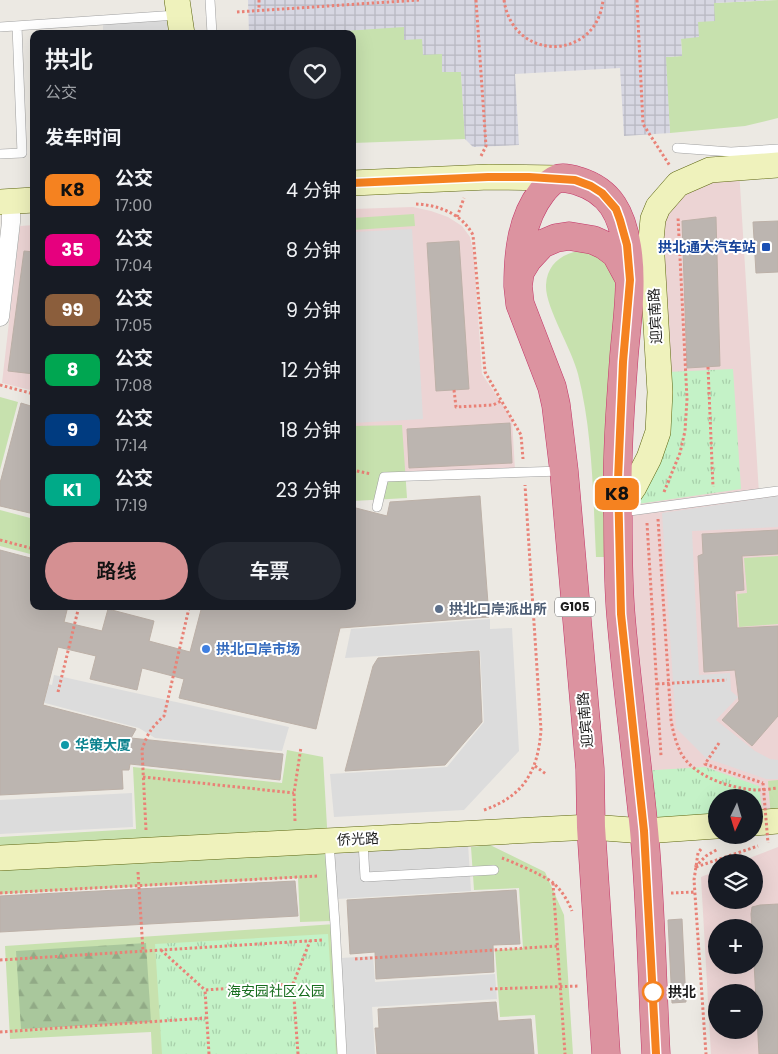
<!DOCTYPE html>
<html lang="zh">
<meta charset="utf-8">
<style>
:root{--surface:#171b24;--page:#242831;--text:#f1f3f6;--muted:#9ea1a6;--accent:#d59092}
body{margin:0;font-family:Poppins,"Noto Sans SC",sans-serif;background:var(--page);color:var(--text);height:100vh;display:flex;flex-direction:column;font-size:19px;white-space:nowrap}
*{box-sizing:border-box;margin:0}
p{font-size:16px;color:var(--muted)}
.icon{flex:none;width:28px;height:28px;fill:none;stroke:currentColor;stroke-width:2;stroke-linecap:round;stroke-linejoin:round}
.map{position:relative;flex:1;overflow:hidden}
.panel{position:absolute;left:30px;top:30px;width:326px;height:580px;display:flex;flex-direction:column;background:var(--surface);border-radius:10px;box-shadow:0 5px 20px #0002}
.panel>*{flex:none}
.badge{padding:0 10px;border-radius:8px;font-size:18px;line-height:32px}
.needle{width:32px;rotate:184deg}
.tools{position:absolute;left:708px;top:789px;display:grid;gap:10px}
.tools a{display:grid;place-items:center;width:55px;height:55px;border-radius:50%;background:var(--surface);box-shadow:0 5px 20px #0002;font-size:25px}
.map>.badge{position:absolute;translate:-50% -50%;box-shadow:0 0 0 2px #fff}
h2{padding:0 15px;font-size:19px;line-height:45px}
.round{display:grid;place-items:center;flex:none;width:52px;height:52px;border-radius:26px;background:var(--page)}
.overview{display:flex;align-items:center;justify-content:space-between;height:85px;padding:0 15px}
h1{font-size:24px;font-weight:600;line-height:38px}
.primary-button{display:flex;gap:10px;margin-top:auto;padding:10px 15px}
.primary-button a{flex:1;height:58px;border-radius:30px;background:var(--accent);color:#111;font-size:20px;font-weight:600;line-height:58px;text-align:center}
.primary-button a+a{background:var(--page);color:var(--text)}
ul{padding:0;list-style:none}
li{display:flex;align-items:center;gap:15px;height:60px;padding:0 15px}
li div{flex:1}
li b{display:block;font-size:19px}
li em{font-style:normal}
li .badge{min-width:55px;font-weight:700;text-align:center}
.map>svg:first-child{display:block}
.commercial{fill:#ecd4d4;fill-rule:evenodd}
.grass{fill:#c7e1ae}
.forest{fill:url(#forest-firs)}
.park{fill:url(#park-tufts)}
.parking{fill:#dcdcdc}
.plaza{fill:url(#plaza-grid)}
.building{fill:#bcb5b0;stroke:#bcb0a7}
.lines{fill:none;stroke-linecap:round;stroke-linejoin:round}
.lane-casing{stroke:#a0a0a0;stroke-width:10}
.street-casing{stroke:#a0a0a0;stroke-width:19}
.secondary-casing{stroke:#5d6611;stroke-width:26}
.highway-casing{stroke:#c33768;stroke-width:29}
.path{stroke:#e98277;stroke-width:3;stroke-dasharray:2.5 2.5;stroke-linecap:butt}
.lane{stroke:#fff;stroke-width:9}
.street{stroke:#fff;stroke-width:18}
.secondary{stroke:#eff2bc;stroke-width:25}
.highway{stroke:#dc93a0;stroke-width:28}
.path-bridge{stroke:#e98277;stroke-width:3;stroke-dasharray:2.5 2.5;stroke-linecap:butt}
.line-casing{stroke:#fff;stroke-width:11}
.line{stroke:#f58220;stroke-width:8}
.transit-dot{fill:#1a4fb4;stroke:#fff;stroke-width:2}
.service-dot{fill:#5c6f8a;stroke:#fff;stroke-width:2}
.shop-dot{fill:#3f7fe0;stroke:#fff;stroke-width:2}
.culture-dot{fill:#0f9aa8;stroke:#fff;stroke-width:2}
.stop-dot{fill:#fff;stroke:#f58220;stroke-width:2.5}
.labels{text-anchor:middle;stroke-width:4;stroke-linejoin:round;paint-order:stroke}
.shield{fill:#fff;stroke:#606060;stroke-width:1}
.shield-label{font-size:12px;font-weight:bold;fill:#1c1c1c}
.transit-label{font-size:14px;font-weight:bold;fill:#164399;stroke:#fff;text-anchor:end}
.street-label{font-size:14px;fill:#1c1c1c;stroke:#fff}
.service-label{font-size:14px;font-weight:bold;fill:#4e5e75;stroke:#fff;text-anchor:start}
.shop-label{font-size:14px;font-weight:bold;fill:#366cbe;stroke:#fff;text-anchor:start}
.culture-label{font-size:14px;font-weight:bold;fill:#0d838f;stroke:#fff;text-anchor:start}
.park-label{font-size:14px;fill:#176d1e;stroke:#fff}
.stop-label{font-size:14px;font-weight:bold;fill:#1c1c1c;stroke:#fff;text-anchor:start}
</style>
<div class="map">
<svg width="778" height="1054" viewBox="0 0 778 1054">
<defs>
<pattern id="forest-firs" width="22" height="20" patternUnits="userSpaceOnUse" patternTransform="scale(1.25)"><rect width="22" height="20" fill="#a9c79c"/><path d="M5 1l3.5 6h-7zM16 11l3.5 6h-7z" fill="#91aa86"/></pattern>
<pattern id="park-tufts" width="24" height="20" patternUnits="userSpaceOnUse" patternTransform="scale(1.25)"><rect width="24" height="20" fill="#c4f2c7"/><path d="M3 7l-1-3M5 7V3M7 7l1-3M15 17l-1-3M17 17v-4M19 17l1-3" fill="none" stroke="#a8cfaa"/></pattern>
<pattern id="plaza-grid" width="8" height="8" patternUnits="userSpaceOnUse" patternTransform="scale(1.25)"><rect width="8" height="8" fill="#d7d7e2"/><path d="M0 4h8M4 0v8" fill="none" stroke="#b8b8c1"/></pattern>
</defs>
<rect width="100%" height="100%" fill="#ece9e3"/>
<path class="commercial" d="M739,169L759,494L778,491V820L754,822V798H716L645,831L618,513L650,459L652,240L668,195Z
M413,207L431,211L448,217L462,226L470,237L474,255L482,374L512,419L515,470L385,475L353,468V209Z
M34,225V391L2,383L20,226Z
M778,847V1054H711L701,877L716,871V900H754V862H739ZM716,928H754V965H716ZM716,992H754V1030H716Z"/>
<path class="grass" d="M778,0V118L745,126L670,133L665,57L682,56L681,39L714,3Z
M404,26L442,54L461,71L465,139L353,143L352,34H299Z
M414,214L415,226L353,230V218Z
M585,250L607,260L618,282L604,521L605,557H596C593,496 593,434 578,374C572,349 545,307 546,285C547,262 565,252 585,250Z
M0,397L18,402L0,470Z
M402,425L407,498L353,501V426Z
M0,510L34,519V555L0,546Z
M778,556V624L739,627L737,594L747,593L744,558Z
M287,750L323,757L328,844L0,858V837L136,829L133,767L282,783Z
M778,780V816L771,817L768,781Z
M490,845L545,872L564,915L573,1054H538L535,1015L500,1017L495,950L523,948L519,888L474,890L471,847Z
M328,848L331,921L300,922L298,878L0,894V865Z
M335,924L342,1054H152L151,1032L10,1039L5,946Z"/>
<path class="forest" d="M146,943L151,1022L21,1029L16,951Z"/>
<path class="park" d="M733,369L741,489L631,505L667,372Z
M705,767L759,786L763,818L754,819V798H716V822L647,828L640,771Z
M328,934L336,1054H162L155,944Z"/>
<path class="parking" d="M176,20L177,34H103V24Z
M412,229L423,419L353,423V232Z
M778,496V527L692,531L699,675L730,673L731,691L738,697L716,720L755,751L770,759L778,760V779H766L706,758L676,728L662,513Z
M490,619V629L512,628L519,751L464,810L334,817L330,774L447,767L484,722L480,650L345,658L351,629Z
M0,672L52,685L54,675L289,727L282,751L155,738L139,728L0,691Z
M132,793L133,827L0,834V800Z
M468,844L471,891L337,899L334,852Z
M373,956L375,982L495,974L497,999L372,1007L375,1054H347L341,958Z"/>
<path class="plaza" d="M248,0H773L714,3L715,21L698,22L699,37L681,39L682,56L666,57L670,133L624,136L620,68L515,74L519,145L473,147L465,139L461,72H442V54L423,55L422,39L404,40V27L299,34H249Z"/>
<path class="building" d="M716,217L720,366L687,368L682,221Z
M778,221V272L756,273L753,222Z
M459,241L469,389L436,391L427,243Z
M24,251L34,252V374L8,371Z
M21,403L34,407V514L0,506V483Z
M510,423L512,463L409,468L407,429Z
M480,496L489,617L340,628L316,729L179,698L184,679L142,668L137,690L90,679L96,656L58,647L43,705L136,729L131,738L283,754L280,780L130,764L129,770H122L123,789L0,795V550L34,559V606H68L64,622L102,631L108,609L154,621L149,641L190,652L202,606H352V507L387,516L390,502Z
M778,530V554L742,556L744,590L735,591L737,628L778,626V716L752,746L722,720L739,701L735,670L704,672L698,556L703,554L702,534Z
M479,651L482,722L445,765L345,771L373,666L378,658Z
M295,881L298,916L0,932V896Z
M516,890L520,944L493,945L494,972L376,979L375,952L350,954L347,900Z
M778,904V1054H759L754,963V928H752L751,914L752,907L760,905Z
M682,919L686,1002L672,1003L668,920Z
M496,1002L498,1021L531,1019L534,1054H377L375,1028H379L378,1009Z"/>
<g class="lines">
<g class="lane-casing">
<path id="lane" d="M210,0L212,34
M0,27L177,15
M677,148L731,152L778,149
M0,154L22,153L17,26
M377,507L384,477L561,471
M622,512L778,491
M363,841L365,877L494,870
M329,842L335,924L342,1054"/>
</g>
<g class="street-casing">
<path id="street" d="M0,317L11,222V201"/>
</g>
<g class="secondary-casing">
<path id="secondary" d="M177,0L182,34
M352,183L489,177L558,178
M0,202L34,200
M617,512L634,487L649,458L658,432L660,392L651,240L653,219L658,207L678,184L710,170L778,165
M754,823L778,821
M0,858L591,827L644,831L716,826"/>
</g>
<g class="highway-casing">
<path id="highway" d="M518,286C518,254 521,219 542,192C546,187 551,181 557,179C562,177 572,179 578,181C611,191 622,215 627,247C633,283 627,320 624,356C620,410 616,464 618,518C618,551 618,584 621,617C627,688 637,759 644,830C651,904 652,980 656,1054
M606,1054L591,827L590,769L564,471L556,405L552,387L520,304L518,286L520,272L528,259L542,244L556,238L569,236L593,240L604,245L616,254L629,278"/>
</g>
<path class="path" d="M259,0V10
M476,0L486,146L481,156
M504,0C513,63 597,61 603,0
M637,0L643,124L670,166
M237,12L419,0
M416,204C439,205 462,214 473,235L485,372L521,435L523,459
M457,217L464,198
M708,367L713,487
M0,385L34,394
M454,390L456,407L493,405L501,401
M352,470L371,474
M664,492L680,453L685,431L687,399L678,217
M658,519L671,720C673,732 676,743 681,753C694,777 730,788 755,790C762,790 770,789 778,788
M647,523L661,756
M0,540L34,549
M657,684L727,680
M58,692L79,606
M719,743L705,764L763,783
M535,766L546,774
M143,777L294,793
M484,810C524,796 538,771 541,730L525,485
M295,821L294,793L301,747
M146,830L142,750C147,734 151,728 164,716L189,608L183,606
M701,849L698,853L694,880L706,1054
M502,858C513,862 543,875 552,882C561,889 568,901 572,911
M695,867L706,856L718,849
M696,867L758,846
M138,872L143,951
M553,883L565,1054
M0,893L318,876
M671,893L695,892
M161,950L205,990
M355,959L557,946
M0,960L323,940
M293,984L310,941
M490,989L579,986
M0,1032L206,1018
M209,1054L205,990L293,984L298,1054"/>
<use href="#lane" class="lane"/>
<use href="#street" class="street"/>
<use href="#secondary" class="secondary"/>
<use href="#highway" class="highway"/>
<path class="path-bridge" d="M763,783L768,843"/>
</g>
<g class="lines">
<g class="line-casing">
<path id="line" d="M352,183L488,177H529L575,180L591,186L602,193L616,209L620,220L627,245L630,280L623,362L618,480L621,614L644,831L656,1054"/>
</g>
<use href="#line" class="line"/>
</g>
<rect class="transit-dot" x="761" y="242" width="10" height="10" rx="2.5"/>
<circle class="service-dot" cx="439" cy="609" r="5"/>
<circle class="shop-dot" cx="206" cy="649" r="5"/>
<circle class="culture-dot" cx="65" cy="745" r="5"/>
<circle class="stop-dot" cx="653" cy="992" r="10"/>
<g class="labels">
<rect class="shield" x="555" y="597.5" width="40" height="19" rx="4"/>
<g class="shield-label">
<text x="575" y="611">G105</text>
</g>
<g class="transit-label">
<text x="756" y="252">拱北通大汽车站</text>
</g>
<g class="street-label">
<text transform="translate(655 316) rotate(-93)" y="5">迎宾南路</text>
<text transform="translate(585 720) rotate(-95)" y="5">迎宾南路</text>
<text transform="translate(358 839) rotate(-3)" y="5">侨光路</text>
</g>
<g class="service-label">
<text x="449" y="614">拱北口岸派出所</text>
</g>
<g class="shop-label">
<text x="216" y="654">拱北口岸市场</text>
</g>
<g class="culture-label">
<text x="75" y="750">华策大厦</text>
</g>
<g class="park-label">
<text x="276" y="996">海安园社区公园</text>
</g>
<g class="stop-label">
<text x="668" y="997">拱北</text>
</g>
</g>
</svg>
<div class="tools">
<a><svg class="needle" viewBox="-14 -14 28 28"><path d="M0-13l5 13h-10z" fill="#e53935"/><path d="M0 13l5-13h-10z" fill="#9ea1a6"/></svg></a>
<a><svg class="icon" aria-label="layers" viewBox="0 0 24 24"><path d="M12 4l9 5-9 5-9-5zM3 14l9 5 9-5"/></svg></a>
<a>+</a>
<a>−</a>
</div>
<b class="badge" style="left:617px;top:494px;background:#f58220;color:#111">K8</b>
<section class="panel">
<div class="overview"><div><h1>拱北</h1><p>公交</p></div><a class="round"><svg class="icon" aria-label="heart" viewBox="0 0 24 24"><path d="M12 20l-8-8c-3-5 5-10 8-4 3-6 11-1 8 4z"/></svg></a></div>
<h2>发车时间</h2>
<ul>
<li><span class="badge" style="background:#f58220;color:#111">K8</span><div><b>公交</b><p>17:00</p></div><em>4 分钟</em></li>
<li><span class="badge" style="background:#e6007e;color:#fff">35</span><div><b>公交</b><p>17:04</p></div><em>8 分钟</em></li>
<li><span class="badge" style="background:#8b5e3c;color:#fff">99</span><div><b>公交</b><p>17:05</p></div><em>9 分钟</em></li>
<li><span class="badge" style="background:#00a651;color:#fff">8</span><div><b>公交</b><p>17:08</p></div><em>12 分钟</em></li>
<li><span class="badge" style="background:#003b80;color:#fff">9</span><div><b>公交</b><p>17:14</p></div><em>18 分钟</em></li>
<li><span class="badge" style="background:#0a8;color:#fff">K1</span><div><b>公交</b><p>17:19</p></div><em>23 分钟</em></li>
</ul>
<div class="primary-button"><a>路线</a><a>车票</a></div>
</section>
</div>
